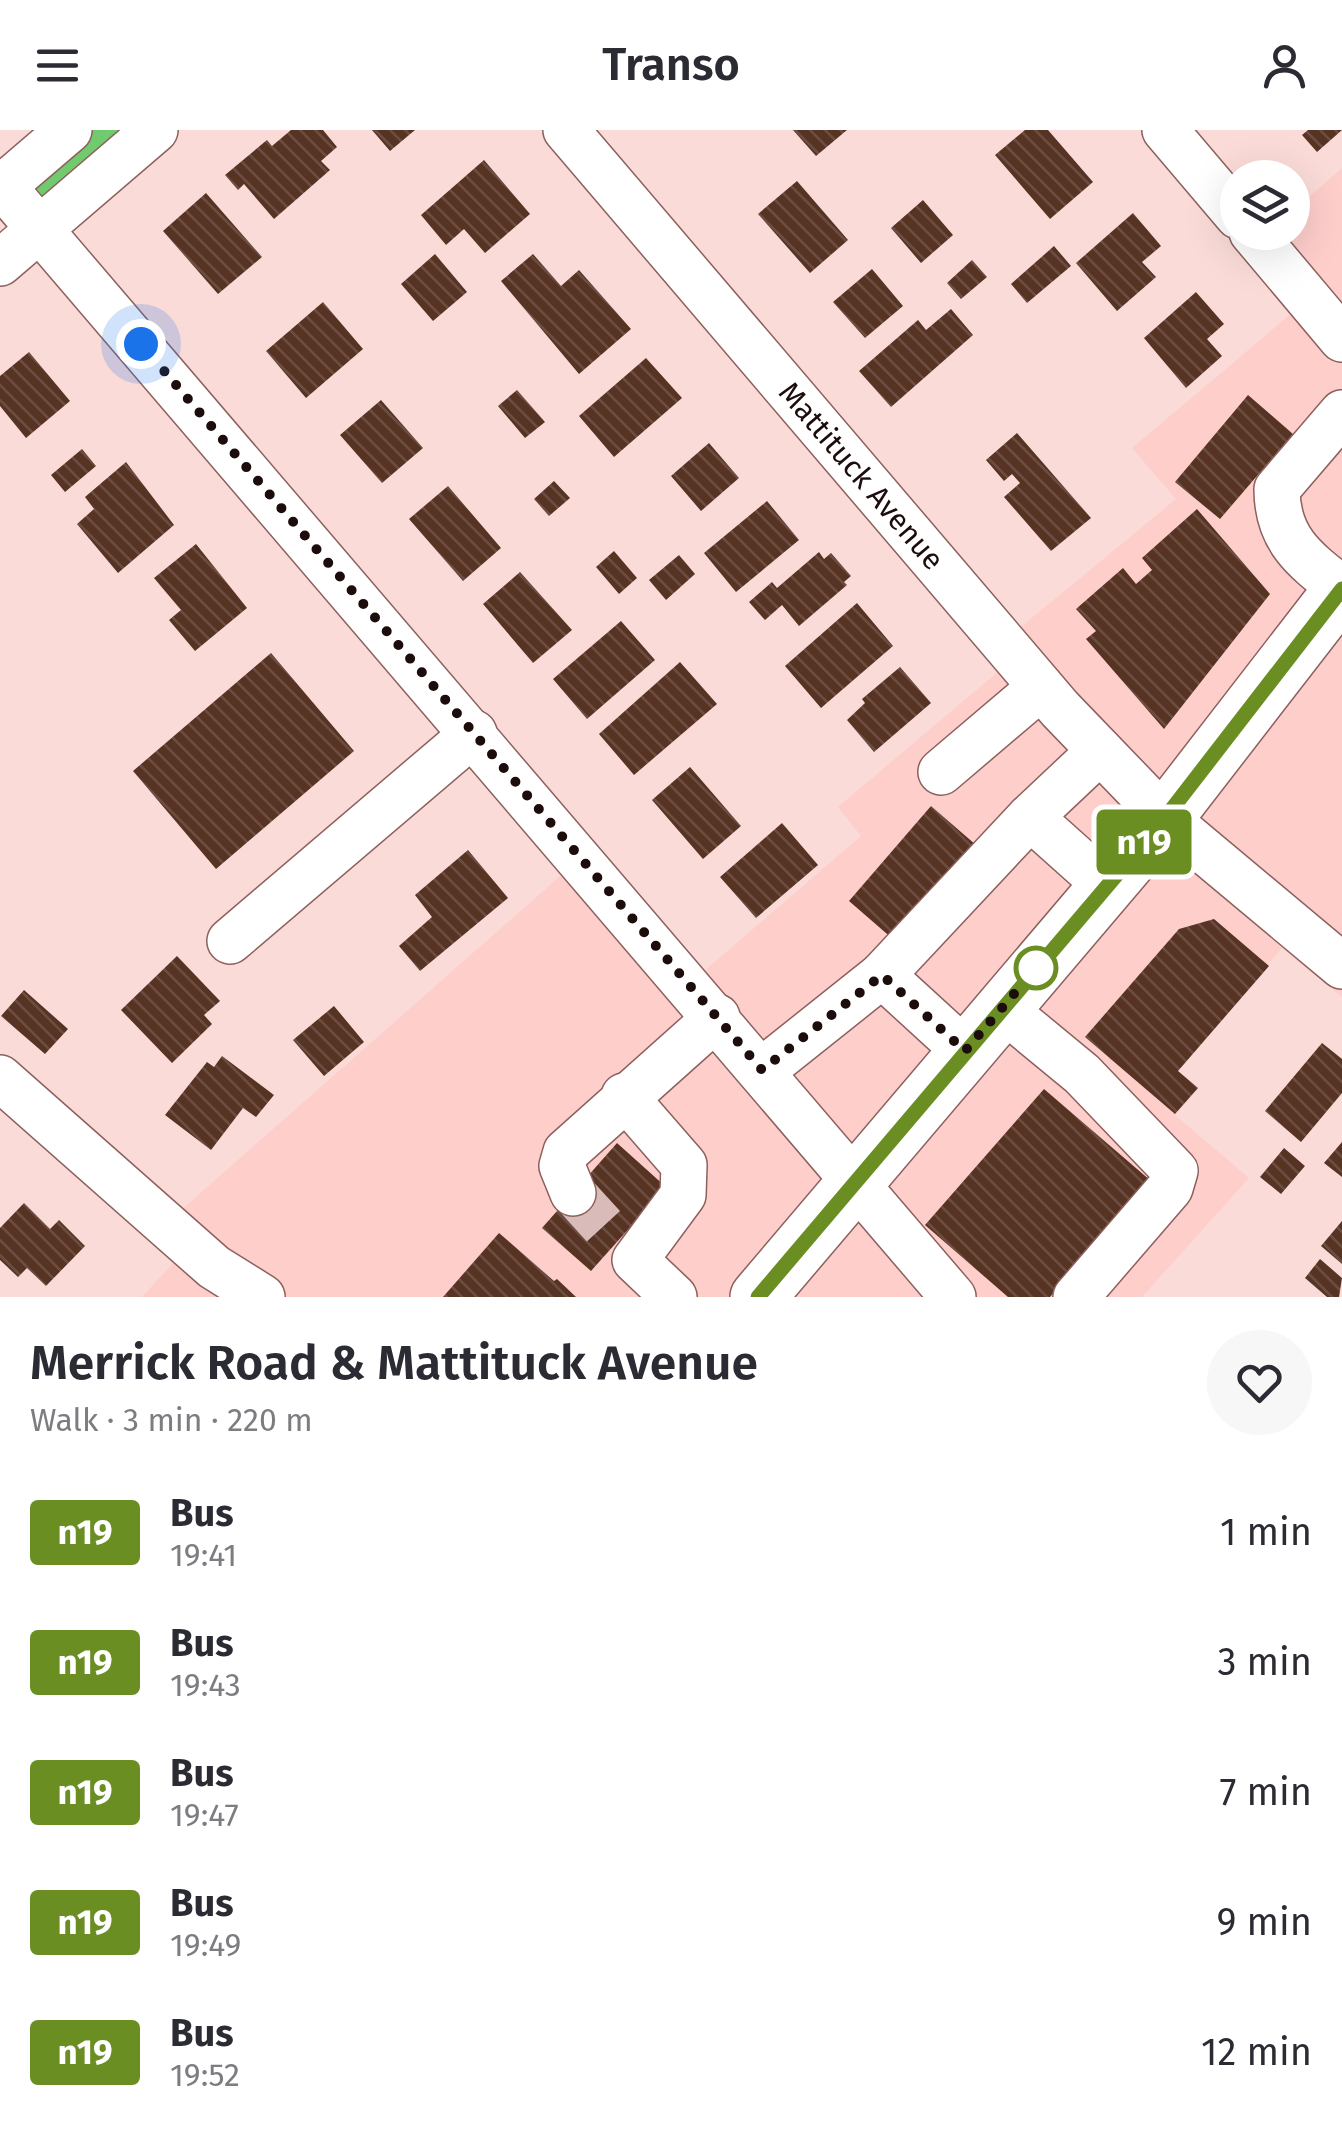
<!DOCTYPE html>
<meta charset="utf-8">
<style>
:root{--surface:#fff;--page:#f7f7f7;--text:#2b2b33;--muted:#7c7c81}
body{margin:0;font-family:"Fira Sans",sans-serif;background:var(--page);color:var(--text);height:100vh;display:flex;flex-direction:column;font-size:38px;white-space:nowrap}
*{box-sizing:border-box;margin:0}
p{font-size:32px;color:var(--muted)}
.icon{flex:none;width:55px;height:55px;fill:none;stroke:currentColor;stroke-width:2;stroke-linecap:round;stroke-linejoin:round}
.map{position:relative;height:1167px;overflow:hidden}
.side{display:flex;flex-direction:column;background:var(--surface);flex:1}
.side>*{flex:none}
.badge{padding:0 20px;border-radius:8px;font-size:35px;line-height:65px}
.buttons{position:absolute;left:1220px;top:30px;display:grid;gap:20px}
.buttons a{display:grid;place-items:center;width:90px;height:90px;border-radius:50%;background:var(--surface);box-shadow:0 10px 40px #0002;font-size:50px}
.you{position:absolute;width:50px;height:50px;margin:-25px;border:8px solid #fff;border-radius:50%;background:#1a73e8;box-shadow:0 0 0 15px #1a73e833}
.map>.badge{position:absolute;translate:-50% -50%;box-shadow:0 0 0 5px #fff}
.round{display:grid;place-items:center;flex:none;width:105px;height:105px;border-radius:52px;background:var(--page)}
.summary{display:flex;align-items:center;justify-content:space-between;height:170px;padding:0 30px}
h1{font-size:48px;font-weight:600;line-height:75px}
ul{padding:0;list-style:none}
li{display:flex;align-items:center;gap:30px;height:130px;padding:0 30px}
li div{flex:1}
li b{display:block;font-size:38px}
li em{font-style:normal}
li .badge{min-width:110px;font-weight:700;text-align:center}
header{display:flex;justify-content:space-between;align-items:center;height:130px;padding:0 30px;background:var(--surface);font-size:45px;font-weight:600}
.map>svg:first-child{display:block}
.built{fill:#fececb}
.grass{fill:#71ca6e}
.building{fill:url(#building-back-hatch)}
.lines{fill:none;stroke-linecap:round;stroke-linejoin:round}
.minor-tunnel{stroke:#d9bcb9;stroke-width:45;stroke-dasharray:45 22;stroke-linecap:butt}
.minor-casing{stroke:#8c605d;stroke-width:48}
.major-casing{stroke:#8c605d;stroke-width:58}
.minor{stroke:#fff;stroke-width:45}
.major{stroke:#fff;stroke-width:55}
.line-casing{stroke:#fff;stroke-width:22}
.line{stroke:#6b8e23;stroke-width:15}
.walk{stroke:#1c0c0b;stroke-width:10;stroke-dasharray:0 18}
.stop-dot{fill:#fff;stroke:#6b8e23;stroke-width:5}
.labels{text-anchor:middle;stroke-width:10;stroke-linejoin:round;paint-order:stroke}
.street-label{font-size:30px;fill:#1c0c0b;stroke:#fadbd8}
</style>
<header><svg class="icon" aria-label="menu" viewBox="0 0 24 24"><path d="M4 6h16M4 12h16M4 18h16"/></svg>Transo<svg class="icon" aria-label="person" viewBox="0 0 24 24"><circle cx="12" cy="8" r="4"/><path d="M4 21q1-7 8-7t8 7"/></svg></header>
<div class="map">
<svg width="1342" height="1167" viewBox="0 0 1342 1167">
<defs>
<pattern id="building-back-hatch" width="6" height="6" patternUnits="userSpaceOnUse" patternTransform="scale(2.5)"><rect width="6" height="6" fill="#573324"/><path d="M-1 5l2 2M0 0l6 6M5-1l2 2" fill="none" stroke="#6b4d41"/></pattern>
</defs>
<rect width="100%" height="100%" fill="#fadbd8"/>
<path class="built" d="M1342,38V867L1282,818L1178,941L1198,958L1175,985L1249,1048L1142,1167H142L202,1101L181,1080L566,741L675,866L861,706L838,677L1000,540L988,524L1176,369L1132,318L1298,178L1267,103L1292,102L1293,81Z"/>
<path class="grass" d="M82,0H145L43,87L16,57Z"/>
<path class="building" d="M291,0H323L337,17L321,31L330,40L274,89L244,54L238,60L225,45L267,10L272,16Z
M372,0H415L390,21Z
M793,0H847L816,26Z
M1025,0H1048L1093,52L1050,89L995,25Z
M1308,0H1342L1317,22L1302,5Z
M484,30L530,84L485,123L464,99L446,115L421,85Z
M797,51L848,110L810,143L758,84Z
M206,63L262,127L218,164L163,101Z
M923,70L953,105L921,133L891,98Z
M1133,83L1161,116L1142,132L1156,147L1117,181L1076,133Z
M1054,116L1071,136L1027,173L1011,154Z
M435,124L467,162L433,191L401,154Z
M533,124L561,156L579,140L631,199L579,244L501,151Z
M972,130L987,147L961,169L947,153Z
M872,139L903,176L865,208L833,172Z
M1196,162L1224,194L1207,209L1222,226L1186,258L1144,208Z
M323,172L363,219L306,268L266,221Z
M951,179L973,205L891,277L859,241L918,190L926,200Z
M29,222L70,271L26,308L0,276V246Z
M646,228L682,268L614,327L579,286Z
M517,260L545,292L525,308L498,276Z
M1248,265L1293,304L1220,389L1175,352Z
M381,270L423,318L382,353L340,305Z
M1017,303L1091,388L1051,421L1004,367L1020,353L1012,344L1004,351L986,330Z
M709,313L739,348L701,381L671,346Z
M82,319L96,336L65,362L51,345Z
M126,332L174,395L118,443L77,394L94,379L85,367Z
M554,351L570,368L549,386L534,369Z
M448,356L501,418L463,451L409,389Z
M767,371L799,410L736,462L704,423Z
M1197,379L1270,464L1164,599L1086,509L1096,501L1076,479L1123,438L1136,454L1152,440L1142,428Z
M196,414L247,478L195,521L169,490L181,480L154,448Z
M614,421L637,448L619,464L596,437Z
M819,422L824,429L831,423L851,446L844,452L847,455L799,496L782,475L765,490L749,472L772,452L777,458Z
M679,425L695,444L666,470L649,450Z
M520,442L572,500L533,533L483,474Z
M857,473L893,516L821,578L785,536Z
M621,491L655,530L587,589L553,549Z
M271,523L354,621L216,739L133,641Z
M680,532L717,574L634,645L599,604Z
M900,537L931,573L874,622L847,590L865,573L862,569Z
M690,637L741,696L703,729L652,670Z
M931,676L976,715L894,810L849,771Z
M782,693L818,735L756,788L720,747Z
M468,720L508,768L420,841L399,816L432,787L415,765Z
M1214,789L1269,836L1178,941L1198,958L1175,984L1085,907L1179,799Z
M177,826L220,871L204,885L212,894L172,933L121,880Z
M24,860L68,899L45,924L1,886Z
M334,876L364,912L324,946L293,910Z
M1322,913L1342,929V963L1301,1012L1265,981Z
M222,926L274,965L256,987L243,978L211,1020L165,985L207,932L214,937Z
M1044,959L1151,1051L1050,1167H1008L925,1095Z
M1342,1012V1047L1324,1033Z
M617,1013L666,1057L591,1141L542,1098Z
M1284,1018L1305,1036L1281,1064L1260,1047Z
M24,1073L50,1099L59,1090L85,1116L46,1156L27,1138L18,1147L0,1130V1098Z
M1342,1091V1134L1321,1116Z
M499,1103L554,1151L557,1149L576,1167H443Z
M1320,1129L1342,1148L1339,1167H1327L1305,1148Z"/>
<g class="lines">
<path class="minor-tunnel" d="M573,1063L617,1111"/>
<g class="minor-casing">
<g id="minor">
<path id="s1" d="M566,0L1060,579L1165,688L1342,836"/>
<path d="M1165,0L1238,86"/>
<path d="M0,53L953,1167"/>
<path d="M0,59L69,0"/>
<path d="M1252,102L1342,209"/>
<path d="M0,133L155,0"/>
<path d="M1342,283L1277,359C1277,410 1305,430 1342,459"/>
<path d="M941,642L1041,557"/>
<path d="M1030,687L1100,621"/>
<path d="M230,811L474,603"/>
<path d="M1002,878L1082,944L1175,1041L1170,1058L1076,1167"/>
<path d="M965,921L882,845L1030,687L1107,756"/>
<path d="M763,940L882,845"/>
<path d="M0,948L214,1137L262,1167"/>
<path d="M624,966L684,1035L683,1065L635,1130L674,1167"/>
<path d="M573,1063L562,1036L566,1022L717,887"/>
</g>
</g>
<g class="major-casing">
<path id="major" d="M758,1167L1165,688L1342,459"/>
</g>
<use href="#minor" class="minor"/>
<use href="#major" class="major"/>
</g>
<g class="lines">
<g class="line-casing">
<path id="line" d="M758,1167L1165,688L1342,459"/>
</g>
<use href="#line" class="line"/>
<path class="walk" d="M141,214L762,940L882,845L965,921L1044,829L1036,838"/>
</g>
<circle class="stop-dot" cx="1036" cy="838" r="20"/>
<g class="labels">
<g class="street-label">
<text dy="10" stroke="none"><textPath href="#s1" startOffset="455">Mattituck Avenue</textPath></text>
</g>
</g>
</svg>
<div class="buttons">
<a><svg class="icon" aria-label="layers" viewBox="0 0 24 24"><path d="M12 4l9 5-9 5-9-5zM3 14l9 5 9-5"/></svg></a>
</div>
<div class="you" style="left:141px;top:214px"></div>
<b class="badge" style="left:1144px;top:712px;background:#6b8e23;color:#fff">n19</b>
</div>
<section class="side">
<div class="summary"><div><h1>Merrick Road &amp; Mattituck Avenue</h1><p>Walk · 3 min · 220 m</p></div><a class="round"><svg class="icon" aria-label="heart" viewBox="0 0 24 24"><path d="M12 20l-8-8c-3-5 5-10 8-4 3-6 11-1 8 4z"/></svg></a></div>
<ul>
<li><span class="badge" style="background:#6b8e23;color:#fff">n19</span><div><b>Bus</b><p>19:41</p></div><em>1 min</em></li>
<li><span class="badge" style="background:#6b8e23;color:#fff">n19</span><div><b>Bus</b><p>19:43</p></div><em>3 min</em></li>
<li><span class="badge" style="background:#6b8e23;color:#fff">n19</span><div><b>Bus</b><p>19:47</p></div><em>7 min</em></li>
<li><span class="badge" style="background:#6b8e23;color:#fff">n19</span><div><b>Bus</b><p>19:49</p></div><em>9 min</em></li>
<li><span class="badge" style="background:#6b8e23;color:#fff">n19</span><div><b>Bus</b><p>19:52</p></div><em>12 min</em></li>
</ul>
</section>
